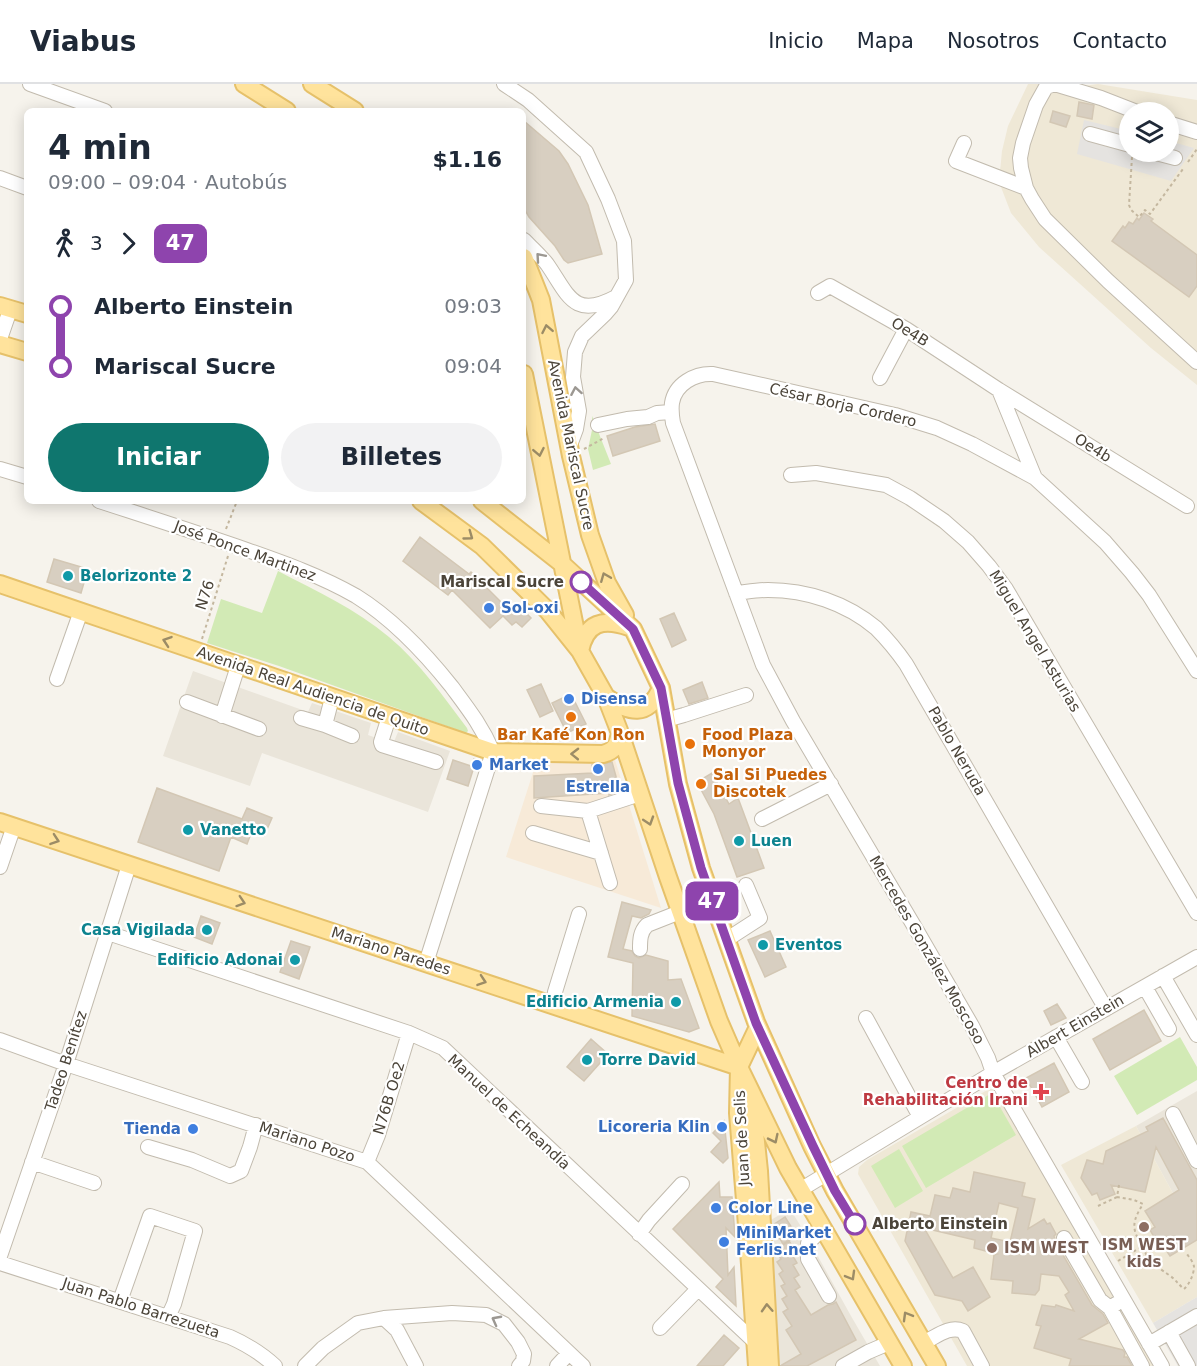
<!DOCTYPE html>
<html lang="es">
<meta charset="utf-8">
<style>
:root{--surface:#fff;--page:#f2f2f3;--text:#1f2937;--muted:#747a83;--line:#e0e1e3;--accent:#0f766e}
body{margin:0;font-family:"DejaVu Sans",sans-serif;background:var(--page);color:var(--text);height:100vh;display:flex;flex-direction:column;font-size:22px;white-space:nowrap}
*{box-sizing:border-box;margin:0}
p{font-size:20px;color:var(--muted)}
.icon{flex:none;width:33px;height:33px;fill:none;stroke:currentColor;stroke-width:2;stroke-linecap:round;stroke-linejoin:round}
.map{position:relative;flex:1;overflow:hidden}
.side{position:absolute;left:24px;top:24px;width:502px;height:396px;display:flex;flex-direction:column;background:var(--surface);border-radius:9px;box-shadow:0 3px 15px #0003}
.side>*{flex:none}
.badge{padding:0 12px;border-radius:9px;font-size:21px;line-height:39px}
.tools{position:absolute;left:1119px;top:18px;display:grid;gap:12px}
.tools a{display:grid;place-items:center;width:60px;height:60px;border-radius:50%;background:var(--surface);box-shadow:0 3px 15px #0003;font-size:30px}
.map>.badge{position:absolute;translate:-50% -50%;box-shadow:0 0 0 3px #fff}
.legs{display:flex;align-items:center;gap:9px;height:66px;padding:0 24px;font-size:20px}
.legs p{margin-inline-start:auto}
.headline{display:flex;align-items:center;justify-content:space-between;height:102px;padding:0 24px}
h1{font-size:33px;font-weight:600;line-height:45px}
.cta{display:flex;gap:12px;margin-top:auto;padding:12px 24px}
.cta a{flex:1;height:69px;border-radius:36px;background:var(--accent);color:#fff;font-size:24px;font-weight:600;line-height:69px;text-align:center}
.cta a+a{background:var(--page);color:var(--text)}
ul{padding:0 24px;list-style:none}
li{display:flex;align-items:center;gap:21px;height:60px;font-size:22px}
li i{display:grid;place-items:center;width:9px;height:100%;margin:0 8px;background:currentColor}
li i::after{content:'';width:15px;height:15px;margin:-8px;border:4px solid;border-radius:50%;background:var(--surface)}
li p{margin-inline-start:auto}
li:first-child i{background:linear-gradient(#0000 50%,currentColor 0)}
li:last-child i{background:linear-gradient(currentColor 50%,#0000 0)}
header{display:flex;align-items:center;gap:36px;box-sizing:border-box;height:84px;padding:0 30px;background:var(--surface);border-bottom:2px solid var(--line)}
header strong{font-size:28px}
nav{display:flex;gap:33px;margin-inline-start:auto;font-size:21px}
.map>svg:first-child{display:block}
.residential{fill:#eae5da}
.commercial{fill:#f7ead8}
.education{fill:#efe8d6;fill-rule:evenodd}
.green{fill:#d2eab5}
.parking{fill:#e5e3e0}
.building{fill:#d8cfc1;stroke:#d3c7b4;stroke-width:1.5;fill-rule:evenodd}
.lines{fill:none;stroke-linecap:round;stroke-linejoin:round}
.minor-casing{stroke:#c2bbae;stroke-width:16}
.major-casing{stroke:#e6c16a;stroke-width:20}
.path{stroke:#c4b79f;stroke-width:2;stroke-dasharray:3 3;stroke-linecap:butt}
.minor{stroke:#fff;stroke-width:14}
.major{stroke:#ffe39c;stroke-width:16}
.oneway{stroke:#9c9892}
.oneway2{stroke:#9c8c66}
.line-1-casing{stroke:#fff;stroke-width:14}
.line-1{stroke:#8e44ad;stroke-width:9}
.culture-dot{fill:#0f9aa8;stroke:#fff;stroke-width:2}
.stop-1-dot{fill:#fff;stroke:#8e44ad;stroke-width:3}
.shop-dot{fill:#3f7fe0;stroke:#fff;stroke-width:2}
.food-dot{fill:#e8710a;stroke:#fff;stroke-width:2}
.health-dot{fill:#e0444e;stroke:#fff;stroke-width:2}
.education-dot{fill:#8d6e63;stroke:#fff;stroke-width:2}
.labels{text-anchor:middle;stroke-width:4.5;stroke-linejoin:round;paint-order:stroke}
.street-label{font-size:15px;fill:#4b4439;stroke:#fff}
.culture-label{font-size:15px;font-weight:bold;fill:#0d838f;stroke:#fff;text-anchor:start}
.stop-label{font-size:15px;font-weight:bold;fill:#4b4439;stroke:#fff;text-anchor:end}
.shop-label{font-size:15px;font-weight:bold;fill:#366cbe;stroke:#fff;text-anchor:start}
.food-label{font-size:15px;font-weight:bold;fill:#c56008;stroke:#fff;text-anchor:start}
.health-label{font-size:15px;font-weight:bold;fill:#be3a42;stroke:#fff;text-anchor:end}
.education-label{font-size:15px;font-weight:bold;fill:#785e54;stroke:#fff}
</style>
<header>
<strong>Viabus</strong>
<nav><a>Inicio</a><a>Mapa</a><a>Nosotros</a><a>Contacto</a></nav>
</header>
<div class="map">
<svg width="1197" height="1282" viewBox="0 0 1197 1282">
<rect width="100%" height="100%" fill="#f6f3ec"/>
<path class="residential" d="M193,587L308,628L312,619L371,639L368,651L393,660L398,648L450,667L428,728L262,669L250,702L163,672Z
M1197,1007V1153L1136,1042Z
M790,1125L805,1149L851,1232L880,1282H781L778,1274L769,1137Z"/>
<path class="commercial" d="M615,676L661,824L506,773L536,679Z"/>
<path class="education" d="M1028,0H1075L1083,2L1098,0L1197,16V301L1151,264L1039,163L1011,129L999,98L1002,67L1008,42ZM1130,28H1168V68H1130Z
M989,1005H993L996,1007L1153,1282H967L858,1090L859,1083L867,1076Z
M1136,1042L1197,1153V1213L1153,1239L1061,1081Z"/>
<path class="green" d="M592,332L611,380L593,386L588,365L592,346Z
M278,487C316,507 356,525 389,553C420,579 443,612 467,644L468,647L466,649L279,582L207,559L221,515L262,529Z
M1180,953L1197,983V996L1137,1031L1114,992Z
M992,1009L1016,1051L926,1104L902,1062Z
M899,1065L923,1107L895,1124L871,1082Z"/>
<path class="parking" d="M1084,36L1129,47L1130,68H1168L1169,57L1194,64L1171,97L1077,70Z
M1197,1213V1282H1178L1153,1239Z"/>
<path class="building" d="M1079,18L1094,21L1092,35L1077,32Z
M1053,27L1070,32L1066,43L1050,38Z
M524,37L559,67L568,80L588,121L602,170L568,179L564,176L555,162L529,133L524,124Z
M1144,129L1153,135L1151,137L1197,171V202L1189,213L1112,157L1123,142L1125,144L1129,138L1133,140L1137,134L1139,136Z
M655,340L660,357L613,372L607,352L635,343Z
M420,453L469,490L471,488L509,526L507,527L516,519L531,534L522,543L516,538L512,541L503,532L490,544L452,506L448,511L403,477Z
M54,475L88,485L81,509L47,498Z
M674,529L686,556L672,563L660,535Z
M702,598L708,614L689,620L683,606Z
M541,600L553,627L540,633L527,606Z
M571,610L586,640L567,649L552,619Z
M474,675L481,677L477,687L473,686L468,702L447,695L453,676L471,682Z
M612,678L620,707L609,711V709L534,714V692L593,689L592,681Z
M712,689L729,720L738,714L764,784L737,793L714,730L697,698Z
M157,704L242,735L247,724L272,734L264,752L252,747L247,760L231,753L219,787L138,758Z
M622,818L651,826L649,830L641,834L632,832L623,865L632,867L635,872L639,874L646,871L668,877V896L681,895L699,944L689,948L632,932L633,879L608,873Z
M201,832L220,839L212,860L194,853Z
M770,847L786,883L765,893L748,856Z
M291,857L310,863L299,895L280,888Z
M1057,920L1066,934L1051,941L1044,927Z
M1144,926L1161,957L1110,986L1093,955Z
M591,955L608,970L584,997L567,983Z
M1054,979L1069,1008L1042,1023L1026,994Z
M1163,1034L1197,1096V1156L1170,1172L1160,1157L1157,1158L1150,1146L1155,1143L1145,1127L1179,1106L1156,1063L1145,1108L1111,1101L1115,1110L1100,1116L1097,1109L1092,1111L1081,1094L1087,1076L1103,1080L1106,1067L1148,1047L1146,1043Z
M724,1037L728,1074L723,1079L711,1068L721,1057L713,1049Z
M974,1088L1025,1099L1022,1112L1035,1115L1028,1145L1044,1135L1047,1140L1050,1139L1056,1150L1054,1152L1056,1159L1092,1221L1103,1230L1108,1239L1079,1255L1123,1266L1125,1269L1124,1273H1127L1132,1282H1069L1071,1275L1034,1264L1041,1242L1036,1241L1042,1221L1055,1223L1056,1221L1074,1227L1065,1211L1069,1208L1059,1192L1041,1190L1039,1206L1035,1211L1012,1209L1013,1197L991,1195L994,1171L997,1170L974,1164L975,1156L924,1144L953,1194L973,1183L990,1213L968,1227L962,1217L935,1211L905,1157L911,1128L930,1132L935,1111L950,1114L953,1104L970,1108ZM999,1119L1018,1124L1010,1158L991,1154Z
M719,1098L720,1113H732L735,1153L726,1144L728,1191L734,1183L736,1222L716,1203L723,1195L673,1145Z
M785,1133L797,1152L783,1160L773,1143V1141Z
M789,1157L795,1166L791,1169L797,1179L793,1181L799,1191L794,1194L800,1203L795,1206L811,1231L828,1221L833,1220L836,1218L856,1256L807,1282H780L801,1270L786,1246L792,1242L783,1228L788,1225L782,1215L787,1212L781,1202L785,1200L779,1190L783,1187L777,1178L781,1175L775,1166Z
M724,1251L739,1264L723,1282H697Z"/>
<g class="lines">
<g class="minor-casing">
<path id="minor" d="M30,0L105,27
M504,0L528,16L586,68L608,115L624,157L626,196L611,223L605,230L582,252L575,268L573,293L579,327L576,345L569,364
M1137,28L1101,14L1058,1H1052L1046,3L1036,21L1023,59L1020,74L1021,84L1026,104L1032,115L1045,135L1108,197L1197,278
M1168,39L1197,48
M1090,50L1130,61
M964,59L956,77L1026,104
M1152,68L1175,74
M0,94L27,104
M524,156C532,164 540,171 547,180C568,210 573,236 616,213
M818,209L830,202L906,245L999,306L1187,422
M0,255L10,226
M880,294L906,245
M999,306L1035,394
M598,341L627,335L648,333L657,329L671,328
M0,385L27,393
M791,391L816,389L886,401L910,414L944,437L968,458L989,482L1006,505L1197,829
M99,417C148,433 198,449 247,466C284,479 321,492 356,512C393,535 425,569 452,603C469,626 481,641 493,668L426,879
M736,509C746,508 757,506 768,506C807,506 846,519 876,544C887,555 897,567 906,580L1106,925
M57,595L81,527
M187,618L259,645
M222,632L238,582
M389,633L381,658L382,661L436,678
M301,634L325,641L352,652
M666,636L684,631L746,611
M325,641L332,614
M541,722L588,727L640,710
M588,727L610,799
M762,735L831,700
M533,749L601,769
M0,783L14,742
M108,849L409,949L443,964L756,1259
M726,856L760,834L746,801
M640,865C640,856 640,848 647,841L680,828
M1163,892L1197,951
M1145,903L1169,945
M554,921L555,908L579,830
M866,934L920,1033
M1056,953L1082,998
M0,956L66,980L367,1078L583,1282
M1173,1030L1197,1077
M148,1063L192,1076L230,1092L241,1087L250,1063L256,1041
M32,1078L94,1099
M367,1078L378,1051L409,949
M800,1106L993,989L1197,873
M823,1144L808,1159V1175L829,1212
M639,1150L649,1136L682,1100
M1064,1154L1100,1216L1110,1224
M0,1172L66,980L129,781
M0,1179L230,1253C248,1261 261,1269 275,1282
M120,1217L150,1132L195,1147L174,1220L168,1233
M1116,1220L1110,1224L1142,1282
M384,1234L452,1229L486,1231L504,1240L518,1258L524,1270L523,1277L519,1282
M660,1244L698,1205
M1169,1248L1188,1282
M923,1259C936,1253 949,1241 963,1247L982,1282
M1149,1260L1197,1232
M305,1282L323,1264L358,1239L384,1234L397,1246L416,1282
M557,1282L569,1269
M843,1282L868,1268L889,1259
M1162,1282L993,989L988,974L972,942L917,847L793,637L763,581L673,339C672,333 671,326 672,319C675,300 695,289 713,290L895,331L937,344L972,360L1035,394L1105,458L1132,489L1149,511L1197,587"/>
</g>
<g class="major-casing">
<path id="major" d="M244,0L287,27
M312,0L355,27
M524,173L541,216L571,372L590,451L607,499L625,531
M0,222L27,230
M0,260L27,268
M524,290L579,563
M421,417L482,462L548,527L580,567L606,613L620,649L668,793L719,937L739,983L788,1084L903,1282
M482,417L561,479L633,545L661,604L678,700L701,784L756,938L812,1062L835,1107L937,1282
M0,500L493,668L603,670C615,667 618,660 620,649
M580,567C586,538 603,534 629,543
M606,613C629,629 648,634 661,604
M0,738L739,983
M750,1018L753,1029L759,1087L770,1282
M757,1282L749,1166L738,1029L739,983L758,943"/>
</g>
<path class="path" d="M1132,73L1129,121L1131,126L1139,133L1145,126L1150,130L1183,85
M1188,78L1197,65
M584,365L604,354
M226,445L237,417
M202,555L228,472
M1119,1101L1117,1113L1134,1116L1143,1120C1133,1136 1130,1145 1143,1162
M1098,1122L1117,1113
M1118,1177L1143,1162C1149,1181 1154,1180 1169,1191C1175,1195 1178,1200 1184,1205C1189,1201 1194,1190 1194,1183C1194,1179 1189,1173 1187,1170"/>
<use href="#minor" class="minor"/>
<use href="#major" class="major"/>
</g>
<defs><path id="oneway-chevron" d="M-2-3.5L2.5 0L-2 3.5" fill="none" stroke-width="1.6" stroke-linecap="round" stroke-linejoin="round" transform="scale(1.5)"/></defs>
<g class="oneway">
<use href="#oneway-chevron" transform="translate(540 173) rotate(-131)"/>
<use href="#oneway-chevron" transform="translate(576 307) rotate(-100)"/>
<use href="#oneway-chevron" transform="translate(496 1236) rotate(-152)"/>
</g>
<g class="oneway2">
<use href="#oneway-chevron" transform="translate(547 245) rotate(-101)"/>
<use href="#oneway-chevron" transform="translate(539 368) rotate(79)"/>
<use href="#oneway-chevron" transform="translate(469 452) rotate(36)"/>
<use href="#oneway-chevron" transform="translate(605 493) rotate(-112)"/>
<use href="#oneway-chevron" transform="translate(167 557) rotate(-161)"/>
<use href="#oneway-chevron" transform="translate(575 670) rotate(-179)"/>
<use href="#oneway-chevron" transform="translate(649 737) rotate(72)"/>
<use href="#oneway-chevron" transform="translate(55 756) rotate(19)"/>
<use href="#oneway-chevron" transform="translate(241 818) rotate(18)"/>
<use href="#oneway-chevron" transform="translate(482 897) rotate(19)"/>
<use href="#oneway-chevron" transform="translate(774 1055) rotate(64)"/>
<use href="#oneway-chevron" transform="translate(851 1192) rotate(60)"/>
<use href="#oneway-chevron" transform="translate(767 1224) rotate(-93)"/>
<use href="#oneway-chevron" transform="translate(907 1232) rotate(-120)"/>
</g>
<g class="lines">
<g class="line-1-casing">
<path id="line-1" d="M581,498L633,545L661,604L678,699L701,784L756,939L813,1062L835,1107L855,1140"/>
</g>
<use href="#line-1" class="line-1"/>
</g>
<g class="culture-dot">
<circle cx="68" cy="492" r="6"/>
<circle cx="188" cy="746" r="6"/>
<circle cx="739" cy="757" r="6"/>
<circle cx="207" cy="846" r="6"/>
<circle cx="763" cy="861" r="6"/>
<circle cx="295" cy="876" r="6"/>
<circle cx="676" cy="918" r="6"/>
<circle cx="587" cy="976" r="6"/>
</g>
<g class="stop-1-dot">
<circle cx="581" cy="498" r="10"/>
<circle cx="855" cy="1140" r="10"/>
</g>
<g class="shop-dot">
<circle cx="489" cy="524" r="6"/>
<circle cx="569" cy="615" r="6"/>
<circle cx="477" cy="681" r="6"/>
<circle cx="598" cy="685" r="6"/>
<circle cx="722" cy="1043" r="6"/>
<circle cx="193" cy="1045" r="6"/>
<circle cx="716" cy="1124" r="6"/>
<circle cx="724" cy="1158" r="6"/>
</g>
<g class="food-dot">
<circle cx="571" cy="633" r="6"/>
<circle cx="690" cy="660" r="6"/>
<circle cx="701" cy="700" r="6"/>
</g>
<path class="health-dot" d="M1038 999h6v6h6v6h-6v6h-6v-6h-6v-6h6z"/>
<g class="education-dot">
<circle cx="1144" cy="1143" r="6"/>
<circle cx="992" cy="1164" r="6"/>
</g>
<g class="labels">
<g class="street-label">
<text transform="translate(910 248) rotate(32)" y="5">Oe4B</text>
<text transform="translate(843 321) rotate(13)" y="5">César Borja Cordero</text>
<text transform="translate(571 361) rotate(78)" y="5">Avenida Mariscal Sucre</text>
<text transform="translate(1093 364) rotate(32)" y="5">Oe4b</text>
<text transform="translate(245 467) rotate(20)" y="5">José Ponce Martinez</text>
<text transform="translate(205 511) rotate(-72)" y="5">N76</text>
<text transform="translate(1035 557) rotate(59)" y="5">Miguel Angel Asturias</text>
<text transform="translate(313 607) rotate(19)" y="5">Avenida Real Audiencia de Quito</text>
<text transform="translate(957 667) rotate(60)" y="5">Pablo Neruda</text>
<text transform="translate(927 866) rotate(60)" y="5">Mercedes González Moscoso</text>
<text transform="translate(391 867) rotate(18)" y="5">Mariano Paredes</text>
<text transform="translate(1075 942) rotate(-30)" y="5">Albert Einstein</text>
<text transform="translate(66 977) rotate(-72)" y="5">Tadeo Benítez</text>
<text transform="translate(389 1014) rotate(-73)" y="5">N76B Oe2</text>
<text transform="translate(509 1028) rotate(43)" y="5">Manuel de Echeandía</text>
<text transform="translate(742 1054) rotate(-93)" y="5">Juan de Selis</text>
<text transform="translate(307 1058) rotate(18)" y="5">Mariano Pozo</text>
<text transform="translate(141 1224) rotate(18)" y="5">Juan Pablo Barrezueta</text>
</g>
<g class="culture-label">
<text x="80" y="497">Belorizonte 2</text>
<text x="200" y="751">Vanetto</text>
<text x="751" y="762">Luen</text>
<text x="195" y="851" text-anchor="end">Casa Vigilada</text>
<text x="775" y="866">Eventos</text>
<text x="283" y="881" text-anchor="end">Edificio Adonai</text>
<text x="664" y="923" text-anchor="end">Edificio Armenia</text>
<text x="599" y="981">Torre David</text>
</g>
<g class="stop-label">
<text x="564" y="503">Mariscal Sucre</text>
<text x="872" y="1145" text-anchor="start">Alberto Einstein</text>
</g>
<g class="shop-label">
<text x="501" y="529">Sol-oxi</text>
<text x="581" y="620">Disensa</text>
<text x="489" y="686">Market</text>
<text x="598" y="708" text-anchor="middle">Estrella</text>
<text x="710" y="1048" text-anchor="end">Licoreria Klin</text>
<text x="181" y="1050" text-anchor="end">Tienda</text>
<text x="728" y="1129">Color Line</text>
<text x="736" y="1154">MiniMarket<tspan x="736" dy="17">Ferlis.net</tspan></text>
</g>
<g class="food-label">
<text x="571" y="656" text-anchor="middle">Bar Kafé Kon Ron</text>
<text x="702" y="656">Food Plaza<tspan x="702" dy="17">Monyor</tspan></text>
<text x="713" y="696">Sal Si Puedes<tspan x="713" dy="17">Discotek</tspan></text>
</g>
<g class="health-label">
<text x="1028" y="1004">Centro de<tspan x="1028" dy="17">Rehabilitación Irani</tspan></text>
</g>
<g class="education-label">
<text x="1144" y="1166">ISM WEST<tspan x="1144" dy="17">kids</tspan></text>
<text x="1004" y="1169" text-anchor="start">ISM WEST</text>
</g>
</g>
</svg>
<div class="tools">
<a><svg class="icon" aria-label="layers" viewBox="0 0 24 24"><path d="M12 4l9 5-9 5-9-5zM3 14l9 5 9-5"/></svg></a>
</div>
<b class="badge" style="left:712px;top:817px;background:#8e44ad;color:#fff">47</b>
<section class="side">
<div class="headline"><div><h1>4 min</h1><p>09:00 – 09:04 · Autobús</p></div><b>$1.16</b></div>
<div class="legs"><svg class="icon" aria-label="walk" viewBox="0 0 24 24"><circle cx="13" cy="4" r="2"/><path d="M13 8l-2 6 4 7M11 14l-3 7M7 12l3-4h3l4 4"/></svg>3<svg class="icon" aria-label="forward" viewBox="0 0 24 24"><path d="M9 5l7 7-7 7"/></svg><b class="badge" style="background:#8e44ad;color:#fff">47</b></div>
<ul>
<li><i style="color:#8e44ad"></i><b>Alberto Einstein</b><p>09:03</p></li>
<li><i style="color:#8e44ad"></i><b>Mariscal Sucre</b><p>09:04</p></li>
</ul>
<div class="cta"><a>Iniciar</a><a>Billetes</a></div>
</section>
</div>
